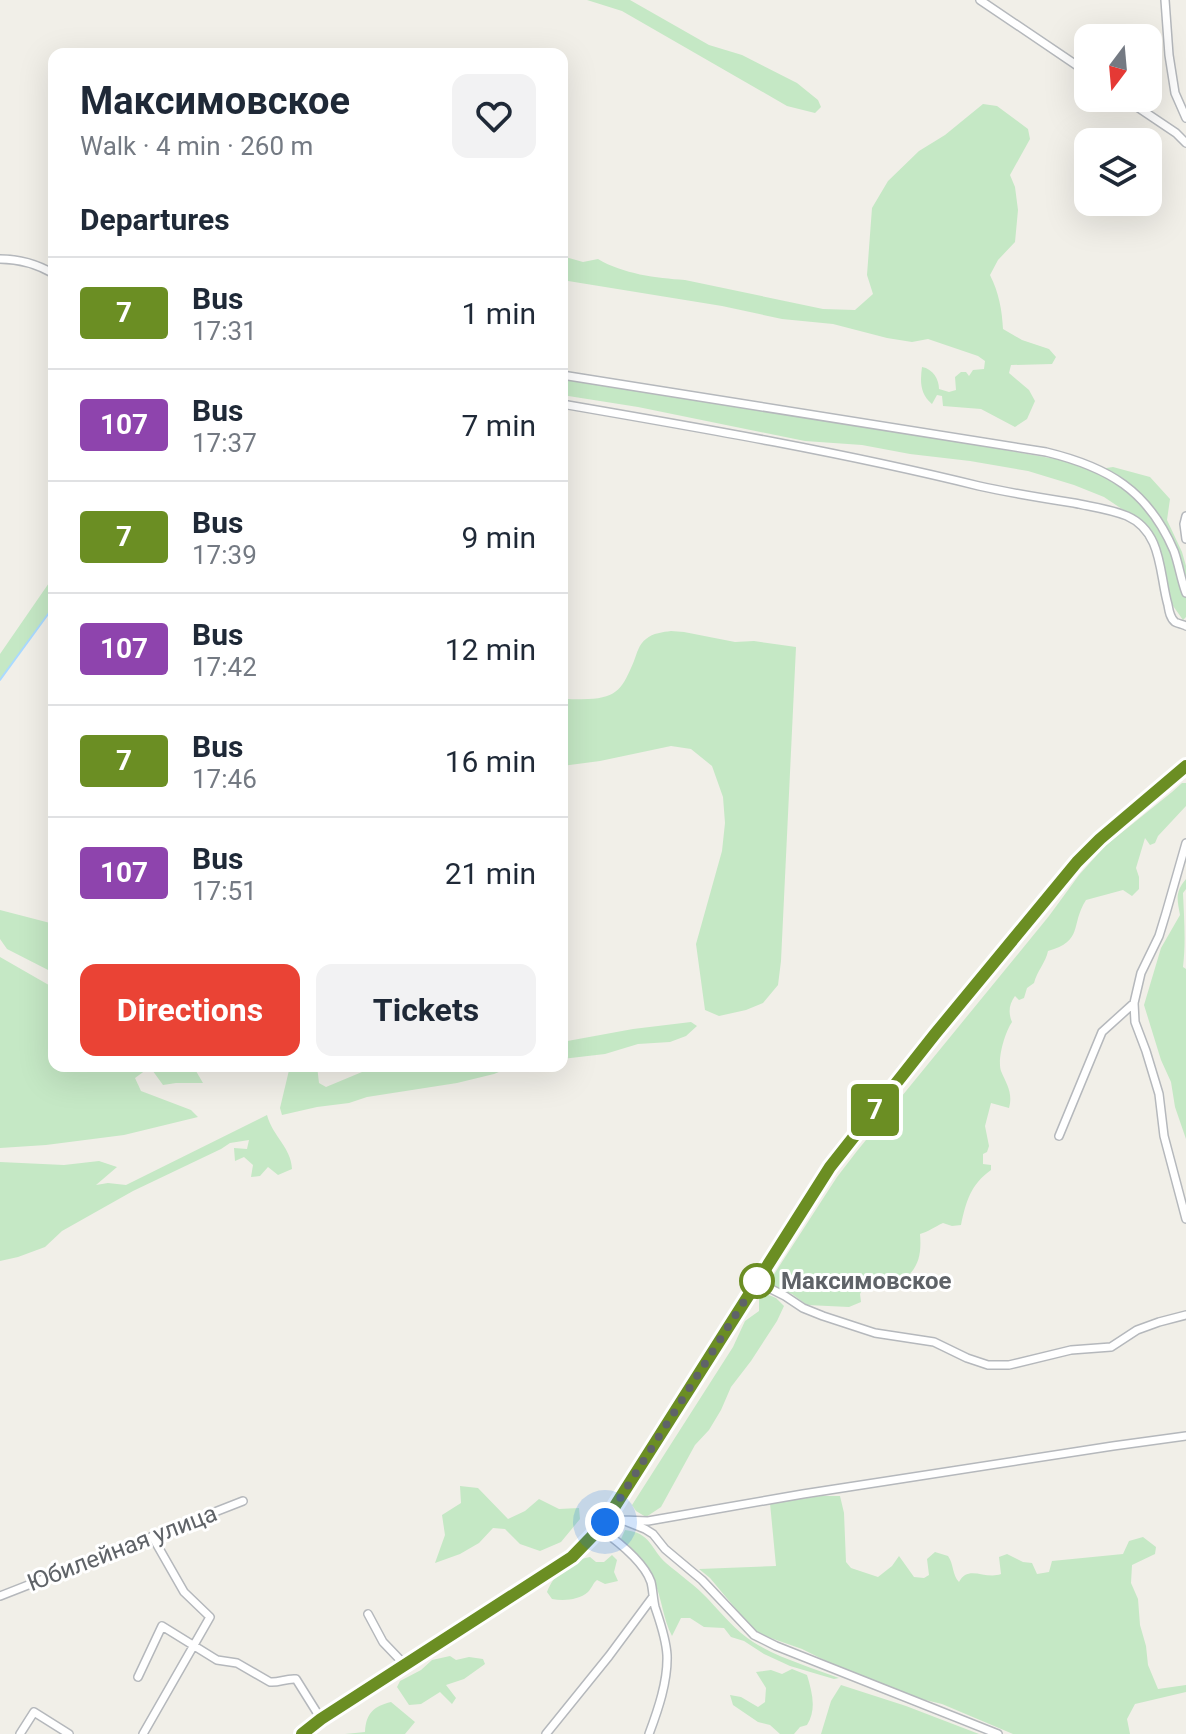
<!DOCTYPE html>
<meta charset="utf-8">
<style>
:root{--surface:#fff;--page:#f2f2f3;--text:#1f2937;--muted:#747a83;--line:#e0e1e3;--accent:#ea4335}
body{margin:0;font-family:Roboto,sans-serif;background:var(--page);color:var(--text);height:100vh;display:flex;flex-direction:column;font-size:30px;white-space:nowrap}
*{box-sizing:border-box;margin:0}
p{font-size:26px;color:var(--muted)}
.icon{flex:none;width:44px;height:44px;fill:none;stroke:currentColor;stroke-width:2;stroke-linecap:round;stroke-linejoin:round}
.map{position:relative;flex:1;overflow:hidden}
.panel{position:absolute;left:48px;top:48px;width:520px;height:1024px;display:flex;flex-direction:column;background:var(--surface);border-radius:16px;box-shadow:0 8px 32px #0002}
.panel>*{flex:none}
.badge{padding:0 16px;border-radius:6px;font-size:28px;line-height:52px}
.needle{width:52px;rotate:196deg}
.controls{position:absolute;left:1074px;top:24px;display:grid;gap:16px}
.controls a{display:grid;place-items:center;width:88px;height:88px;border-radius:16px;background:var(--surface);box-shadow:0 8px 32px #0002;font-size:40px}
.you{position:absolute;width:40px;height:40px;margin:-20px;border:6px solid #fff;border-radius:50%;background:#1a73e8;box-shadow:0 0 0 12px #1a73e833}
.map>.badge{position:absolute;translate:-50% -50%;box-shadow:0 0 0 4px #fff}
h2{padding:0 32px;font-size:30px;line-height:72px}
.round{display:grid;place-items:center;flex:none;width:84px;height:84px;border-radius:16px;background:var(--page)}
.head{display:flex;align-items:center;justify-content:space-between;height:136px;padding:0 32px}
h1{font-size:38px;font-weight:700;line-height:60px}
.cta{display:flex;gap:16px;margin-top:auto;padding:16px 32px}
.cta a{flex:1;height:92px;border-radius:16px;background:var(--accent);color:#fff;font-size:32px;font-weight:700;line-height:92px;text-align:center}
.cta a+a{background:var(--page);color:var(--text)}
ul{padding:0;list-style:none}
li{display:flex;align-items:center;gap:24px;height:112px;padding:0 32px;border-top:2px solid var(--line)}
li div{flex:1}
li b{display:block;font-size:30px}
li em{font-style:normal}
li .badge{min-width:88px;font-weight:700;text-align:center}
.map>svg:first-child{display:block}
.green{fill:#c5e8c5}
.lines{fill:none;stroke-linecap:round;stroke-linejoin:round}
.stream{stroke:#aadaff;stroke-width:2}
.street-casing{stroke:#b5b8bc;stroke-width:10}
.primary-casing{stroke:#f2c960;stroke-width:15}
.street{stroke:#fff;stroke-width:7}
.primary{stroke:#fff2af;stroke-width:12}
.line-casing{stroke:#fff;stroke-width:18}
.line{stroke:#6b8e23;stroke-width:12}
.walk{stroke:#5f6368;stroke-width:8;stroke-dasharray:0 14.4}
.stop-dot{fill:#fff;stroke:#6b8e23;stroke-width:4}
.labels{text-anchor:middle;stroke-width:6;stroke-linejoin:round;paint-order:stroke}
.stop-label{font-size:24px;font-weight:bold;fill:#5f6368;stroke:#fff;text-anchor:start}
.street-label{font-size:24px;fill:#5f6368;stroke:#fff}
</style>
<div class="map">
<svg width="1186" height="1734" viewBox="0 0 1186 1734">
<rect width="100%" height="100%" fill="#f1efe8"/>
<path class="green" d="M587,0H630L709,45L742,55L797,83L818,100L821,107L815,113L787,106L622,11Z
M983,104L997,106L1028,129L1030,139L1010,175L1015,187L1018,210L1015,242L998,260L990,275C999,293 1002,310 1003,329L1022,340L1049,349L1056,357L1052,364L1011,365L1009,373L1029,390L1035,401L1027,419L1015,427L981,409L943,406L942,396L937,395L932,404C920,394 920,382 922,367C933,369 939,379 939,389L949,392L956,390L955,377L961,372H966L969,376L973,370L984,369L985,361L978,356L928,339L912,342L887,338L833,324L782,319L722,306L562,280V256L583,262L598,259C623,274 656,278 685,280L823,309L855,310L873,294L867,275L872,208L888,181L919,151L945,135Z
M562,379L937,438L1073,462L1093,470L1113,467L1150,477L1170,499L1167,520L1182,552L1186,566V617L1183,620L1171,603L1151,546L1128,513L1104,497L1074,485L1028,471L970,461L910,454L862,445L805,441L638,407L562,395Z
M54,571V606L0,680V654L51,580Z
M671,631L684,632L735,642L754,641L796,647L781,961L778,985L763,1003L746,1010L719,1016L705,1010L696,944L722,851L725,823L723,797L712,766L691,749L671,746L600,761L562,766V698C571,700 579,699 588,699C618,698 623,687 634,661C637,653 639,644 646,639C653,633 663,632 671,631Z
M1182,783H1186V806L1158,836L1155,843L1150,845L1145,838L1136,868L1139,877V889L1132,896L1123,890L1086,900C1070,925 1084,941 1048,951C1046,962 1037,971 1034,983L1027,988L1024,998L1019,1000L1015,996C1009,1004 1008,1013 1012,1022C1005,1032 997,1059 1001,1071C1007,1085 1013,1093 1009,1108L991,1103L985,1126L989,1146L987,1152L983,1154V1164L991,1165V1170C971,1184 966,1201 961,1225L952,1226L943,1223C934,1227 928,1232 920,1234C922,1259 917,1271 897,1285L875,1280L866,1282L860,1294L861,1302L849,1307L807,1305L792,1294L777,1289L769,1282L837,1177L857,1151L1049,916L1079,875L1105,846L1172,792Z
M1186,879V889L1183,893C1184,917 1186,943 1183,967L1186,969V1139L1175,1107L1171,1082L1161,1060L1144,1005L1161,948L1180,915C1177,899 1175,892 1186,879Z
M0,910L54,924V973L7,949L0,939Z
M0,957L54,988V1066H193L203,1083H176L163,1085L150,1067L135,1078L141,1091L191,1110L198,1117L124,1135L46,1145L0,1148Z
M691,1022L697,1026L686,1036L670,1042L638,1044L605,1054L562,1059V1042L633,1029Z
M290,1066H317L319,1083L326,1087L362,1072L403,1066H513L494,1074L457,1083L367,1097L349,1103L317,1107L282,1115L280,1108Z
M267,1115C273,1137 291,1147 292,1169L278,1175L268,1167L260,1176L251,1177L253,1165L244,1157L235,1161L234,1148L247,1149L249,1140L230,1143L221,1149L133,1191L62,1231L45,1247L18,1257L0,1261V1162L64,1165L99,1161L117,1167L96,1185L108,1183L126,1185Z
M764,1293L776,1298L784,1306L777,1321L751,1361L731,1387L721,1410L709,1430L695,1445L661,1507L646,1517L636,1511L632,1505L733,1347L745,1321L759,1311V1299Z
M460,1486L478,1488L508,1519L525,1511L539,1499L559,1509L579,1508L580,1519L561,1542L540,1551L520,1544L505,1529L493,1528L479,1543L460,1554L435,1563L445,1535L442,1515L461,1503Z
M822,1496H840L844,1513L846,1562L851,1568L878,1577L892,1566L899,1556L914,1577L924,1578L929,1575L927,1559L935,1552L948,1556C954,1564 952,1575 959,1582C968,1564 985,1580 1001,1574L999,1557L1007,1554L1023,1562L1032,1563L1037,1574L1049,1572L1052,1561L1123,1554L1129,1541L1143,1537L1156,1547L1155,1554L1132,1565L1131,1583L1138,1599L1140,1625L1146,1646L1148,1665L1158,1689L1186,1685V1692L1135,1704L1127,1719L1130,1734H1013L942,1704L917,1698L856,1676L802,1649L762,1635L751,1627L710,1578L699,1569L776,1566L770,1503Z
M625,1530C651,1533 650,1548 666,1563C680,1575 696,1586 708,1599C722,1614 736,1631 753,1642C779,1658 810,1667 839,1678L834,1679L790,1666L764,1654L744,1641L731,1637L724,1628L704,1627L690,1618H681L672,1636C663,1619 662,1599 654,1580C647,1565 633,1551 621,1539Z
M612,1555L617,1560L614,1572L618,1581L605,1584L597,1580C593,1583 592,1588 588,1592C579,1600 564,1601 552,1599L547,1592C554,1574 570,1560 590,1557L596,1562H604Z
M450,1656L456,1660L469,1657L483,1659L485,1664L464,1679L446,1685L456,1698L452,1704L440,1692L421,1704L409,1705L397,1687L400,1681L421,1670L432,1660Z
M792,1669L807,1675C812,1692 817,1709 807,1725L800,1727L794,1734H780L770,1725L758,1722L733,1705L730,1695L741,1697L758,1707L765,1702L766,1688L756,1672L771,1670L782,1674Z
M841,1685L906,1706L979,1734H821L831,1701Z
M391,1702L415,1722L405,1734H345L365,1732C366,1713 374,1706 391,1702Z"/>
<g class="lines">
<path class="stream" d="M0,680L54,606"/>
<g class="street-casing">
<path id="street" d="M980,0L1088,73
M1165,0L1169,55L1175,93L1186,118
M1124,98L1176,133L1186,143
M0,259C19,259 37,264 54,274
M562,375L1046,452C1108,467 1148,490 1174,551C1179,565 1181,580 1186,593
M562,404C701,428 841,452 979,486C1010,493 1042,498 1074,503C1092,507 1110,509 1127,516C1163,532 1159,574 1168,605C1169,611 1170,618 1175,622C1176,623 1185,625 1186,626
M1186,516L1184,524L1186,539
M1186,843L1166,913L1159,936L1141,973L1134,1003L1135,1022L1146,1051L1159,1094L1164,1136L1186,1219
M1059,1136L1102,1032L1134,1003
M757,1282L785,1296L803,1308L823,1316L875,1333L934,1342L967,1358L988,1365H1009L1071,1350L1111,1347L1137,1330L1159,1322L1186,1315
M610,1515L645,1529L653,1534L665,1549L702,1580L754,1635L776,1646L998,1734
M623,1520L648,1521L803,1494L1113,1446L1186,1436
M599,1528C616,1540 644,1562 651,1582C653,1590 653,1599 655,1607C660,1622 666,1638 667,1655C668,1681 658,1710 649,1734
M0,1596L243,1501
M368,1614L383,1642L405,1665
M138,1677L162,1626L217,1660L237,1663L270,1682C279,1683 286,1678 296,1679L321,1719
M20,1734L34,1712L69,1734
M143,1734L210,1617L184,1592L152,1536
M546,1734L609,1656L652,1598"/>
</g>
<g class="primary-casing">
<path id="primary" d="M302,1734L321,1719L572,1557L603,1525L830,1167L935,1034L1077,862L1100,839L1186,766"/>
</g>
<use href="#street" class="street"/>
<use href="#primary" class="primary"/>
</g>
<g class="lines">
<g class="line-casing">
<path id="line" d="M302,1734L321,1719L572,1557L603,1525L830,1167L935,1034L1077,862L1100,839L1186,766"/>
</g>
<use href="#line" class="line"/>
<path class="walk" d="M605,1522L757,1281"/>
</g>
<circle class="stop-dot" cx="757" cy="1281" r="16"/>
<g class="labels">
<g class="stop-label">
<text x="781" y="1289">Максимовское</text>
</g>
<g class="street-label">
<text transform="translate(122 1548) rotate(-21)" y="8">Юбилейная улица</text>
</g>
</g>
</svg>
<div class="controls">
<a><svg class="needle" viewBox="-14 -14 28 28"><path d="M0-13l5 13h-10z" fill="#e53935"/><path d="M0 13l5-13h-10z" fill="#747a83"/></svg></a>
<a><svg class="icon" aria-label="layers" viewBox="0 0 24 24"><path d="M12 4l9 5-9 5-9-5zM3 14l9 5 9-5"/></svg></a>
</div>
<div class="you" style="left:605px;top:1522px"></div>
<b class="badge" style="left:875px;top:1110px;background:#6b8e23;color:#fff">7</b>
<section class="panel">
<div class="head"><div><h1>Максимовское</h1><p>Walk · 4 min · 260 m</p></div><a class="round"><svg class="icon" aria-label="heart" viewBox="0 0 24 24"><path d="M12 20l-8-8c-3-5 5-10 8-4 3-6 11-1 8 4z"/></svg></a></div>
<h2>Departures</h2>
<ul>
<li><span class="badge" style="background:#6b8e23;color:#fff">7</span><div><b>Bus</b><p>17:31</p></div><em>1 min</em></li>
<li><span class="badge" style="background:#8e44ad;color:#fff">107</span><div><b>Bus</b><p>17:37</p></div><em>7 min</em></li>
<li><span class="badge" style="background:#6b8e23;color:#fff">7</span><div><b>Bus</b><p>17:39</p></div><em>9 min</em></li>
<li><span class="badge" style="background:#8e44ad;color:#fff">107</span><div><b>Bus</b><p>17:42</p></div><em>12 min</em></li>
<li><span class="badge" style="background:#6b8e23;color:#fff">7</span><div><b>Bus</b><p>17:46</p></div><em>16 min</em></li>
<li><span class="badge" style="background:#8e44ad;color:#fff">107</span><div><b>Bus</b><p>17:51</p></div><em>21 min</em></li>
</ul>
<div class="cta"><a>Directions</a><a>Tickets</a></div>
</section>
</div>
